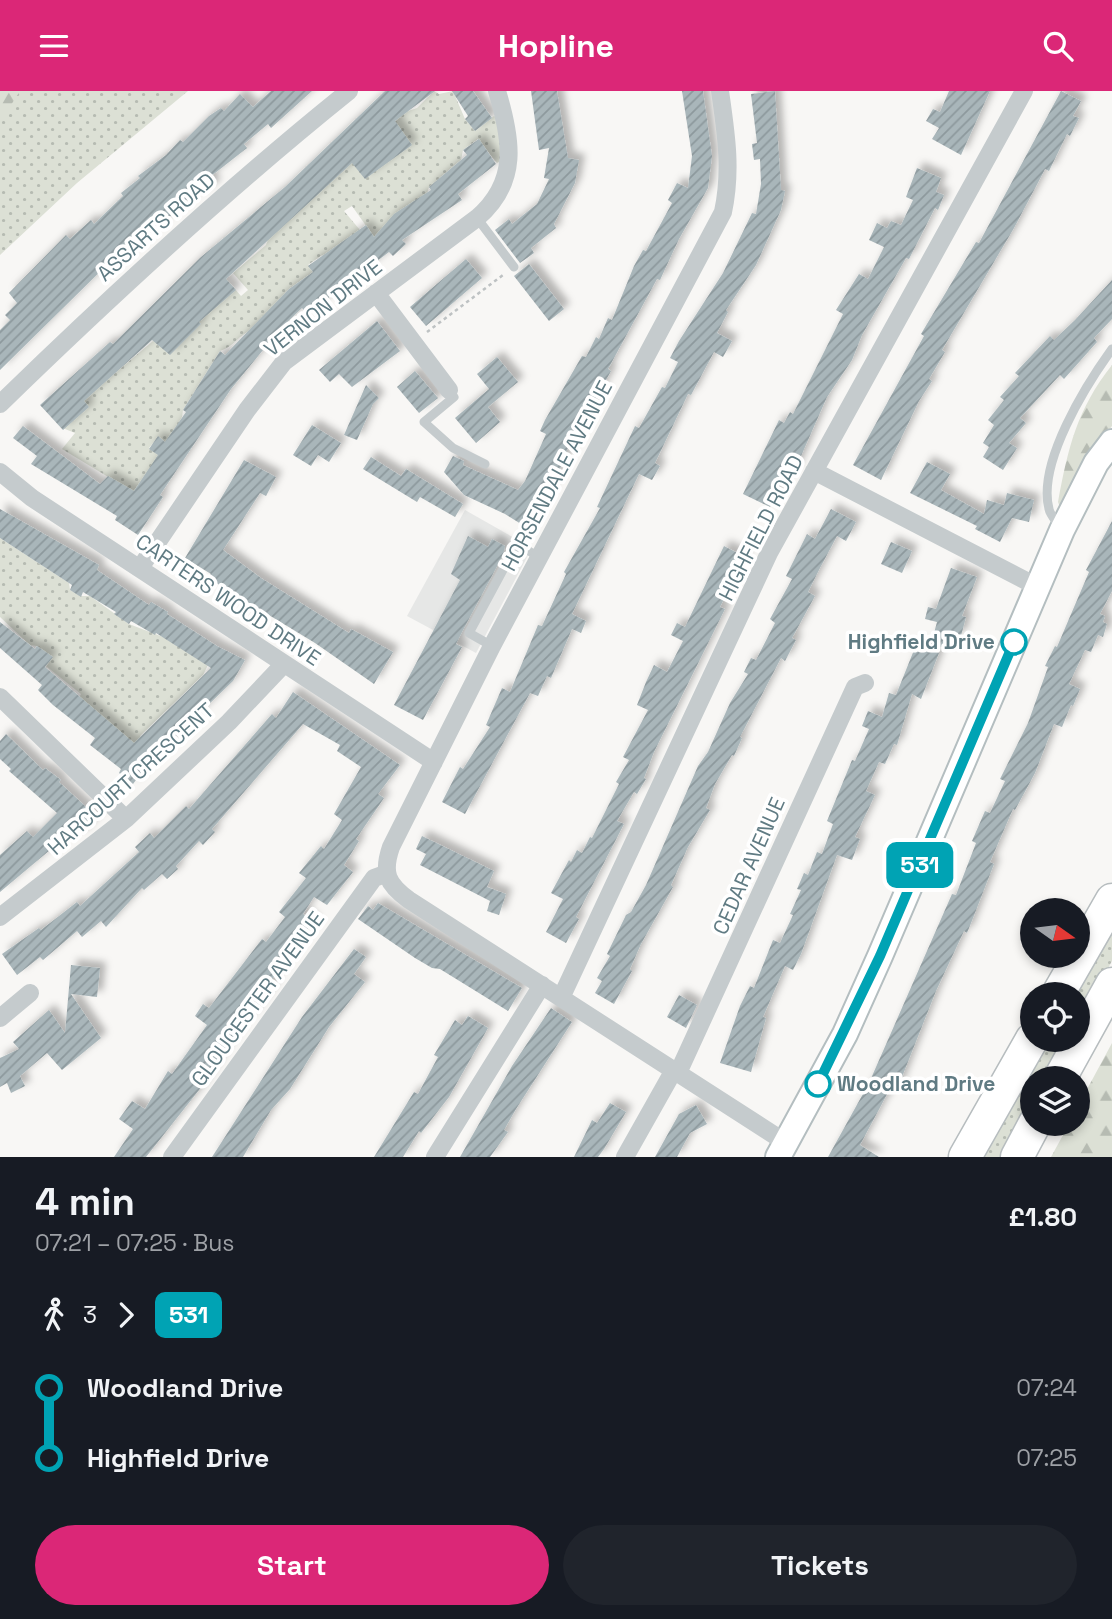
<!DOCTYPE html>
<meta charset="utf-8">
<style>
:root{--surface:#171b24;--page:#20242c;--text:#f1f3f6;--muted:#9ea1a6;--accent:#db2777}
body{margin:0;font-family:"Space Grotesk",sans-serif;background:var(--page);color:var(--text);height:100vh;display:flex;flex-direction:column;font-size:26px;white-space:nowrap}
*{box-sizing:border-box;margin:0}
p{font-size:23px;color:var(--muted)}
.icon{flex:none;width:38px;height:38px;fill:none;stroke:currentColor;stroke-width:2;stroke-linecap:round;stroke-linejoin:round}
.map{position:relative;height:1066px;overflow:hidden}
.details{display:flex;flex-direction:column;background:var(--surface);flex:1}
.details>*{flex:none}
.badge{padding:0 14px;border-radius:10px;font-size:24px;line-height:46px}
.needle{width:46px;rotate:104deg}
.tools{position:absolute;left:1020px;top:807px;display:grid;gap:14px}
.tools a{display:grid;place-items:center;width:70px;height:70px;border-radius:50%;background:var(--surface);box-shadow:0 4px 10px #0003;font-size:35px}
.map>.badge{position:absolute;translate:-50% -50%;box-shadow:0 0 0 4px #fff}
.legs{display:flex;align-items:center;gap:10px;height:77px;padding:0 35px;font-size:23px}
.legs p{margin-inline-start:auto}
.head{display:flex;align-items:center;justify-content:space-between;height:119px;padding:0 35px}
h1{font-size:38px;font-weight:700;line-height:52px}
.cta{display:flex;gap:14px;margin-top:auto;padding:14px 35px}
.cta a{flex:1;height:80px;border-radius:42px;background:var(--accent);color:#fff;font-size:28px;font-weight:700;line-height:80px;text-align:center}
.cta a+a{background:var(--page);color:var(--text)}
ul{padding:0 35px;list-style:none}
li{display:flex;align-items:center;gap:24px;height:70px;font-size:26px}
li i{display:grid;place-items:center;width:10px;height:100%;margin:0 9px;background:currentColor}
li i::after{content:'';width:18px;height:18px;margin:-9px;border:5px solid;border-radius:50%;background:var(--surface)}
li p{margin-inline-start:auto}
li:first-child i{background:linear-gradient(#0000 50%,currentColor 0)}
li:last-child i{background:linear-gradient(currentColor 50%,#0000 0)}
header{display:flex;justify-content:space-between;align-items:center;height:91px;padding:0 35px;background:var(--accent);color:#fff;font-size:32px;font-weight:700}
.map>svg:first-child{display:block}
.built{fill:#e6e7e6}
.green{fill:url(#green-dots)}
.forest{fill:url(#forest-firs)}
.building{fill:url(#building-hatch);filter:url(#shadow)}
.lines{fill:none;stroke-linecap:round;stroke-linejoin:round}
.secondary-casing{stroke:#b4bec0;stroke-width:28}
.highway-casing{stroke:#b7bdbf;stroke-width:35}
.path{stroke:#bec2c3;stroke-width:2.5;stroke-dasharray:3.5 3.5;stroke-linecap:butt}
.lane{stroke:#c5cbcd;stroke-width:9}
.street{stroke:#c5cbcd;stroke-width:18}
.secondary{stroke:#fff;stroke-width:24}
.highway{stroke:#fff;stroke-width:32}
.line-1-casing{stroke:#fff;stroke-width:16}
.line-1{stroke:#00a3b4;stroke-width:10}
.stop-1-dot{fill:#fff;stroke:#00a3b4;stroke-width:3.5}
.labels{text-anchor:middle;stroke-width:7;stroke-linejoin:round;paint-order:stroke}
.street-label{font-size:21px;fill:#607b83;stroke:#fff}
.stop-label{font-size:21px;font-weight:bold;fill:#607b83;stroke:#fff;text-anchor:end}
</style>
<header><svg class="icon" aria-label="menu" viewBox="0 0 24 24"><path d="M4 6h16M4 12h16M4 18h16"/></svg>Hopline<svg class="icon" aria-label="search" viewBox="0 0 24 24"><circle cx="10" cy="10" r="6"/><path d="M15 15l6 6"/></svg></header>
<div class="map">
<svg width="1112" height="1066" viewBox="0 0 1112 1066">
<defs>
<pattern id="green-dots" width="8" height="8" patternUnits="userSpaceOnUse" patternTransform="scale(1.75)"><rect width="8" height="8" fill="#dce0d5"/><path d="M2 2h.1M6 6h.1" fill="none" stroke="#b6bbb2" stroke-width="1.8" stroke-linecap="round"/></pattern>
<pattern id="forest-firs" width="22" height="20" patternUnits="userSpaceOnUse" patternTransform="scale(1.75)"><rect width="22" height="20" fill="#dce0d5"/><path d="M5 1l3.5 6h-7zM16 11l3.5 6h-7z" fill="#b6bbb2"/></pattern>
<pattern id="building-hatch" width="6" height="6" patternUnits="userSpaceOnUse" patternTransform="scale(1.75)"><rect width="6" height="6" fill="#a9b6ba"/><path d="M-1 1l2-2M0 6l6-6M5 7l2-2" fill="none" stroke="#8d999d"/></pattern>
<filter id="shadow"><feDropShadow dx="6" dy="-6" stdDeviation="3.5" flood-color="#0004"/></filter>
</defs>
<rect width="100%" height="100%" fill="#f8f7f5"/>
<path class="built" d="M465,419L532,457L476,562L407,525Z"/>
<path class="green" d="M0,0H188L77,92L0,164Z
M434,0L439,3L453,0L465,28L475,40L494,25L499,28L505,68L497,72L478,48L463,59L461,69L429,96L427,102L374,146L352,115L344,120L360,139L328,172L322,164L308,174L313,181L289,198L252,239C239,243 234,256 220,260L183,319L182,326L168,353L158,346L149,357L160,365L133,401L62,358L75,342L60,336L88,316L83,309L153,250L222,183L241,205L248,199L233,182L266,154L268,148L405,21L417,17Z
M0,447L69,492L70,499L81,505H90L129,533L163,546L208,574L203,584L140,645L144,650L129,669L79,607L81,603L46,575L52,566L37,555L30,554L0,526Z
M1112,826V870L1078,933V903H1069Z
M1043,949H1069L1048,987H1032V1016L1005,1066H976Z"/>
<path class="forest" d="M0,0H20L0,31Z
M1112,274V335L1088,366L1061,419L1058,411C1068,357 1077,318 1112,274Z
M1112,952V1066H1051L1069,1033L1078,1032V1015Z"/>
<path class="building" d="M271,0H312L271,37L268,33L244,53L247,57L210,86L215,94L198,105L195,100L172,124L117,164L0,279V239L10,229L5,224L17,212L9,202L66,144L70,148L91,129L94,133L123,105L121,102L140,87L138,85L166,64L180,49L183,51L209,25L221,17L224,20L240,3L253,16Z
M385,0H435L395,30L412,54L365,88L352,72L226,188L236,199L199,231L201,233L170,264L152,249L84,310L89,316L63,339L40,314L110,251L113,253L201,166L285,96Z
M452,0H473L492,27L475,40L465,28L468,25Z
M531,0H557L568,67L579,69L575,92L554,133L556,137L531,157L534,162L520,172L495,139L509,128L512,133L537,113L549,88L544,87L549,57L539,59Z
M682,0H703L712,65L708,97L679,148L660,189L657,188L608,278L611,280L566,361L568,362L529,438L505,423L464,404L444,381L453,365L464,370L463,374L518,399L525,390L546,343L540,340L545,329L582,265L586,266L596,246L599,248L608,227L612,229L634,175L643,159L646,160L672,112L668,109L677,92L688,97L692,65Z
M775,0L781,99L785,100L781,119L756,174L726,219L728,221L717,242L732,250L723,266L714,261L691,304L688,303L655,372L660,375L652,389L639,383L572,523L586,530L581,542L572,538L551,587L547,585L538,605L530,602L465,723L442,711L460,676L463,678L490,636L486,634L502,597L510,601L538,534L542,535L566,483L564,481L600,417L597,416L635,335L639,337L662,296L665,297L678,271L670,267L679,250L723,182L752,122L756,123L761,93L760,68L754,69L752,53L757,52L751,3Z
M949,0H990L961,64L932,48L939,37L926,30L933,18L940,21Z
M1061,0L1081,10L1073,25L1079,27L1070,45L1067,43L1049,80L1045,78L1042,84L1014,137L942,259L945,261L929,288L932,290L919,310L881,389L853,374L924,245L921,243L976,151L979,152Z
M479,48L496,73L458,103L462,109L402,149L406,153L393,165L389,161L307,223L302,217L281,237L231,298L160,404L163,406L138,444L115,429L117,425L31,373L37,365L13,347L23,335L100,393L108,385L134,400L158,364L149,358L158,345L165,351L186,321L183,319L220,260L225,264L289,198L313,181L308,175L366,134L374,146L394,123L431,99L429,96L467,64L463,59Z
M917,77L941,87L936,101L944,104L938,119L935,117L909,168L906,167L862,244L852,269L827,306L794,381L788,378L770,416L743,403L779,329L784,332L790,321L793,323L843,223L836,219L859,183L868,188L884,156L869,149L877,132L887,137L891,130L901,134L913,109L906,106Z
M466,168L482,187L426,235L410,216Z
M529,173L564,218L549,230L514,185Z
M1112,189V228L1094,247L1097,251L1064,288L1060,284L1020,327L1026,332L1009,352L1017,357L1003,379L983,366L989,356L983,352L994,334L988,329L1004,309L1000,306L1019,285L1015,282L1050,245L1054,249L1075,229Z
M377,230L400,260L352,296L339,283L330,291L319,279Z
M497,266L518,291L488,316L500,331L476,352L455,327L489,298L477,283Z
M415,280L438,307L419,322L397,296Z
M366,294L379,307L373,313L357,349L344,344Z
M312,334L341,352L329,371L318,364L311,375L293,364Z
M371,366L401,385L406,378L463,413L455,426L420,406L417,411L363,378Z
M244,369L276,386L266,405L260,402L223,459L261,487L349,542L351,538L393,561L374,593L315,552L208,487L211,483L185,467Z
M927,371L950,383L941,399L984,423L987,409L1004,414L1007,402L1034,409L1029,431L1012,427L1000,451L975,438L977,435L910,402Z
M0,418L99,474L97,479L149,514L151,511L168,521L167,523L217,555L245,569L233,590L152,668L133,693L119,682L121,678L90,654L95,647L53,614L38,599L42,594L0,557V531L35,558L37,555L53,566L45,576L134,652L211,577L156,542L155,544L131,530L129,533L114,523L116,521L83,501L81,506L70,499L72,494L0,447Z
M831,418L856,431L846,450L837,445L820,477L808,501L815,505L792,547L796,549L785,570L781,567L740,646L742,647L734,665L732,664L715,693L706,717L710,719L688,756L671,794L673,796L641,853L630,878L632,880L614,913L595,902L602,890L597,887L610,865L607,863L626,824L631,821L646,794L698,675L708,661L730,612L748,583L744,581L751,567L756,569L775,532L770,528L792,488L786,485L807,443L815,448Z
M1112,430V500L1100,523L1105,525L1103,531L1107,533L1103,546L1098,544L1091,561L1085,559L1069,593L1080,598L1073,615L1071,614L1062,636L1054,633L1035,682L1015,719L1013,718L990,771L994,773L973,827L967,842L964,840L936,900L898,996L892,994L860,1054L879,1066H828L869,992L952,803L956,804L976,752L972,750L985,720L990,722L1005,690L1000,688L1028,632L1048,576L1045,575L1055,555L1057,556L1089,481L1086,479Z
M468,445L488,456L492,448L505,455L503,464L463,539L456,553L462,556L423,629L394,614L460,489L451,483Z
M891,451L912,460L902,482L881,473Z
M724,455L745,466L720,516L725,518L654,661L644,687L646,688L637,703L634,701L617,730L624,733L576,826L579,828L566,852L546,841L563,808L551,802L569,769L571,771L577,759L582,762L590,746L592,747L619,693L616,691L629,669L623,666L648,619L637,614L646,591L654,574L667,581L683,550L671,544L677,532L685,536Z
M951,477L977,486L962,525L966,526L961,545L955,544L951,559L931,553L937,531L925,528L928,516L936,518Z
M916,554L939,562L921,608L912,603L897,654L894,653L885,673L879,671L866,700L875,704L855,746L860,748L852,769L837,764L801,863L793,879L785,875L763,926L766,927L751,981L720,972L740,915L750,895L754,897L773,849L780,852L793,824L790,823L801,799L797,798L804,782L808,784L817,761L822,763L833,733L827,730L852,669L855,670L869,638L862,635L868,620L882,626L889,602L896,604Z
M293,601L400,674L378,703L384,707L356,748L359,750L344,774L353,781L327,814L314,806L303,823L314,830L271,890L275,893L249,928L246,926L203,994L146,1066H114L133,1038L119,1028L132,1010L145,1018L168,980L172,983L207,934L195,925L203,913L209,917L262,848L266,851L285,826L279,821L306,787L299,782L321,755L324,758L342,729L334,723L361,676L337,660L340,654L303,633L212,738L215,741L203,754L199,750L176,775L178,778L167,788L162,783L144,799L142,797L106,836L101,830L82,846L77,840L43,869L40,866L17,884L2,863L39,837L41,839L77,811L80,815L139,761L135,756L150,742L154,747L186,715L189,718L272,623L276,627Z
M6,643L43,679L45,677L61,689L59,691L97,726L80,745L74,739L52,761L50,759L0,801V764L27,740L33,746L57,722L9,680L11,678L0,668V650Z
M422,745L494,780L487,796L506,803L499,824L487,820L490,810L420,774L426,763L416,758Z
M378,812L522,897L508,920L440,878L432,877L415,867L358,828L368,815L373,819Z
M354,858L366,866L354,883L365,891L329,936L290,998L271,1019L243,1066H212L302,926Z
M71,874L100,877L97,906L71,903L101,947L62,979L47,962L20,985L25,995L11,1002L7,992L0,996V967L19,958L13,951L49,919L65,942Z
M679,904L697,914L686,937L667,926Z
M551,917L572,931L516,1018L504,1039L508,1041L490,1066H460L512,975Z
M468,925L488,937L449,1006L421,1042L419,1040L403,1066H374L414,1001L418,1003L438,966L434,964L455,929L462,934Z
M610,1012L626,1021L604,1058L598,1066H574L592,1029L597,1032Z
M696,1014L707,1033L690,1042L677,1066H655L679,1023Z"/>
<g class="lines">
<g class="secondary-casing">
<path id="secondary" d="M778,1066L845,943L880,865L1062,439L1096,372L1112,351"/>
</g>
<g class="highway-casing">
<path id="highway" d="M1058,903L1112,809
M1060,987L1112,893
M965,1066L1032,948
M1017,1066L1035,1032"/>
</g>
<path class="path" d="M427,241L503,184"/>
<path class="lane" d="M477,127L514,176
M449,299L454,306L424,331L453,357L485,373
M1060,436C1057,431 1050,424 1049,418C1037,372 1086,294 1112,258
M492,555L469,542L517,453L539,466"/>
<path class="street" d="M720,0C726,42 732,79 723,121L492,555L391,756C382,782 387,793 409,809L788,1053
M376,202L449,299
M0,313C112,204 227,98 349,0
M814,380L1036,495
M0,381L32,407L434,671
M140,477L247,319L284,271L477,127C519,91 512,49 497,0
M0,606L126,728
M0,826L126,728L229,631L283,574
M561,907L769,462L1024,0
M0,927L30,902
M678,982L855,596L865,592
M172,1066L374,787L385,783
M435,1066L542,894
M625,1066L674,979"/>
<use href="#secondary" class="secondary"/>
<use href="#highway" class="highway"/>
</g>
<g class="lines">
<g class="line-1-casing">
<path id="line-1" d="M818,993L880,865L1014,551"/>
</g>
<use href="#line-1" class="line-1"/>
</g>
<g class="stop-1-dot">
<circle cx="1014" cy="551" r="12"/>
<circle cx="818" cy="993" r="12"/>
</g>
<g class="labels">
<g class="street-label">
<text transform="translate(156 136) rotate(-42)" y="7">ASSARTS ROAD</text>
<text transform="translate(323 217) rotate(-38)" y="7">VERNON DRIVE</text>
<text transform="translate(557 385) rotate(-62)" y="7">HORSENDALE AVENUE</text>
<text transform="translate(761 437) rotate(-63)" y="7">HIGHFIELD ROAD</text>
<text transform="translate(228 509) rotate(34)" y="7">CARTERS WOOD DRIVE</text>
<text transform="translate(131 688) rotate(-42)" y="7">HARCOURT CRESCENT</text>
<text transform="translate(749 775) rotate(-66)" y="7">CEDAR AVENUE</text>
<text transform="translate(258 908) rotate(-54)" y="7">GLOUCESTER AVENUE</text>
</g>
<g class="stop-label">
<text x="995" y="558">Highfield Drive</text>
<text x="837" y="1000" text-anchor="start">Woodland Drive</text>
</g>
</g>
</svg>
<div class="tools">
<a><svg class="needle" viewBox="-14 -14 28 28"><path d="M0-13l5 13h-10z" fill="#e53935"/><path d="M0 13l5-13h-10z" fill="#9ea1a6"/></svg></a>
<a><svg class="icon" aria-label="locate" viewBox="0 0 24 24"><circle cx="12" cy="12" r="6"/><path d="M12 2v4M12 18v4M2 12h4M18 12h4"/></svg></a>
<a><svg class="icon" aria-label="layers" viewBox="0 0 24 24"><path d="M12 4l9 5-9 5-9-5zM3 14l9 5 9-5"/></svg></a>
</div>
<b class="badge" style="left:920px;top:774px;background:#00a3b4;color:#fff">531</b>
</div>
<section class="details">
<div class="head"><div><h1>4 min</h1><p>07:21 – 07:25 · Bus</p></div><b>£1.80</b></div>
<div class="legs"><svg class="icon" aria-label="walk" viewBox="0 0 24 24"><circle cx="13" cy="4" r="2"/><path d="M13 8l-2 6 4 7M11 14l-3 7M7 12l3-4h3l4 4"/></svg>3<svg class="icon" aria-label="forward" viewBox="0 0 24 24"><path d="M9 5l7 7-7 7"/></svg><b class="badge" style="background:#00a3b4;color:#fff">531</b></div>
<ul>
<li><i style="color:#00a3b4"></i><b>Woodland Drive</b><p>07:24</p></li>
<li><i style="color:#00a3b4"></i><b>Highfield Drive</b><p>07:25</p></li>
</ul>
<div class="cta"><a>Start</a><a>Tickets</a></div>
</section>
